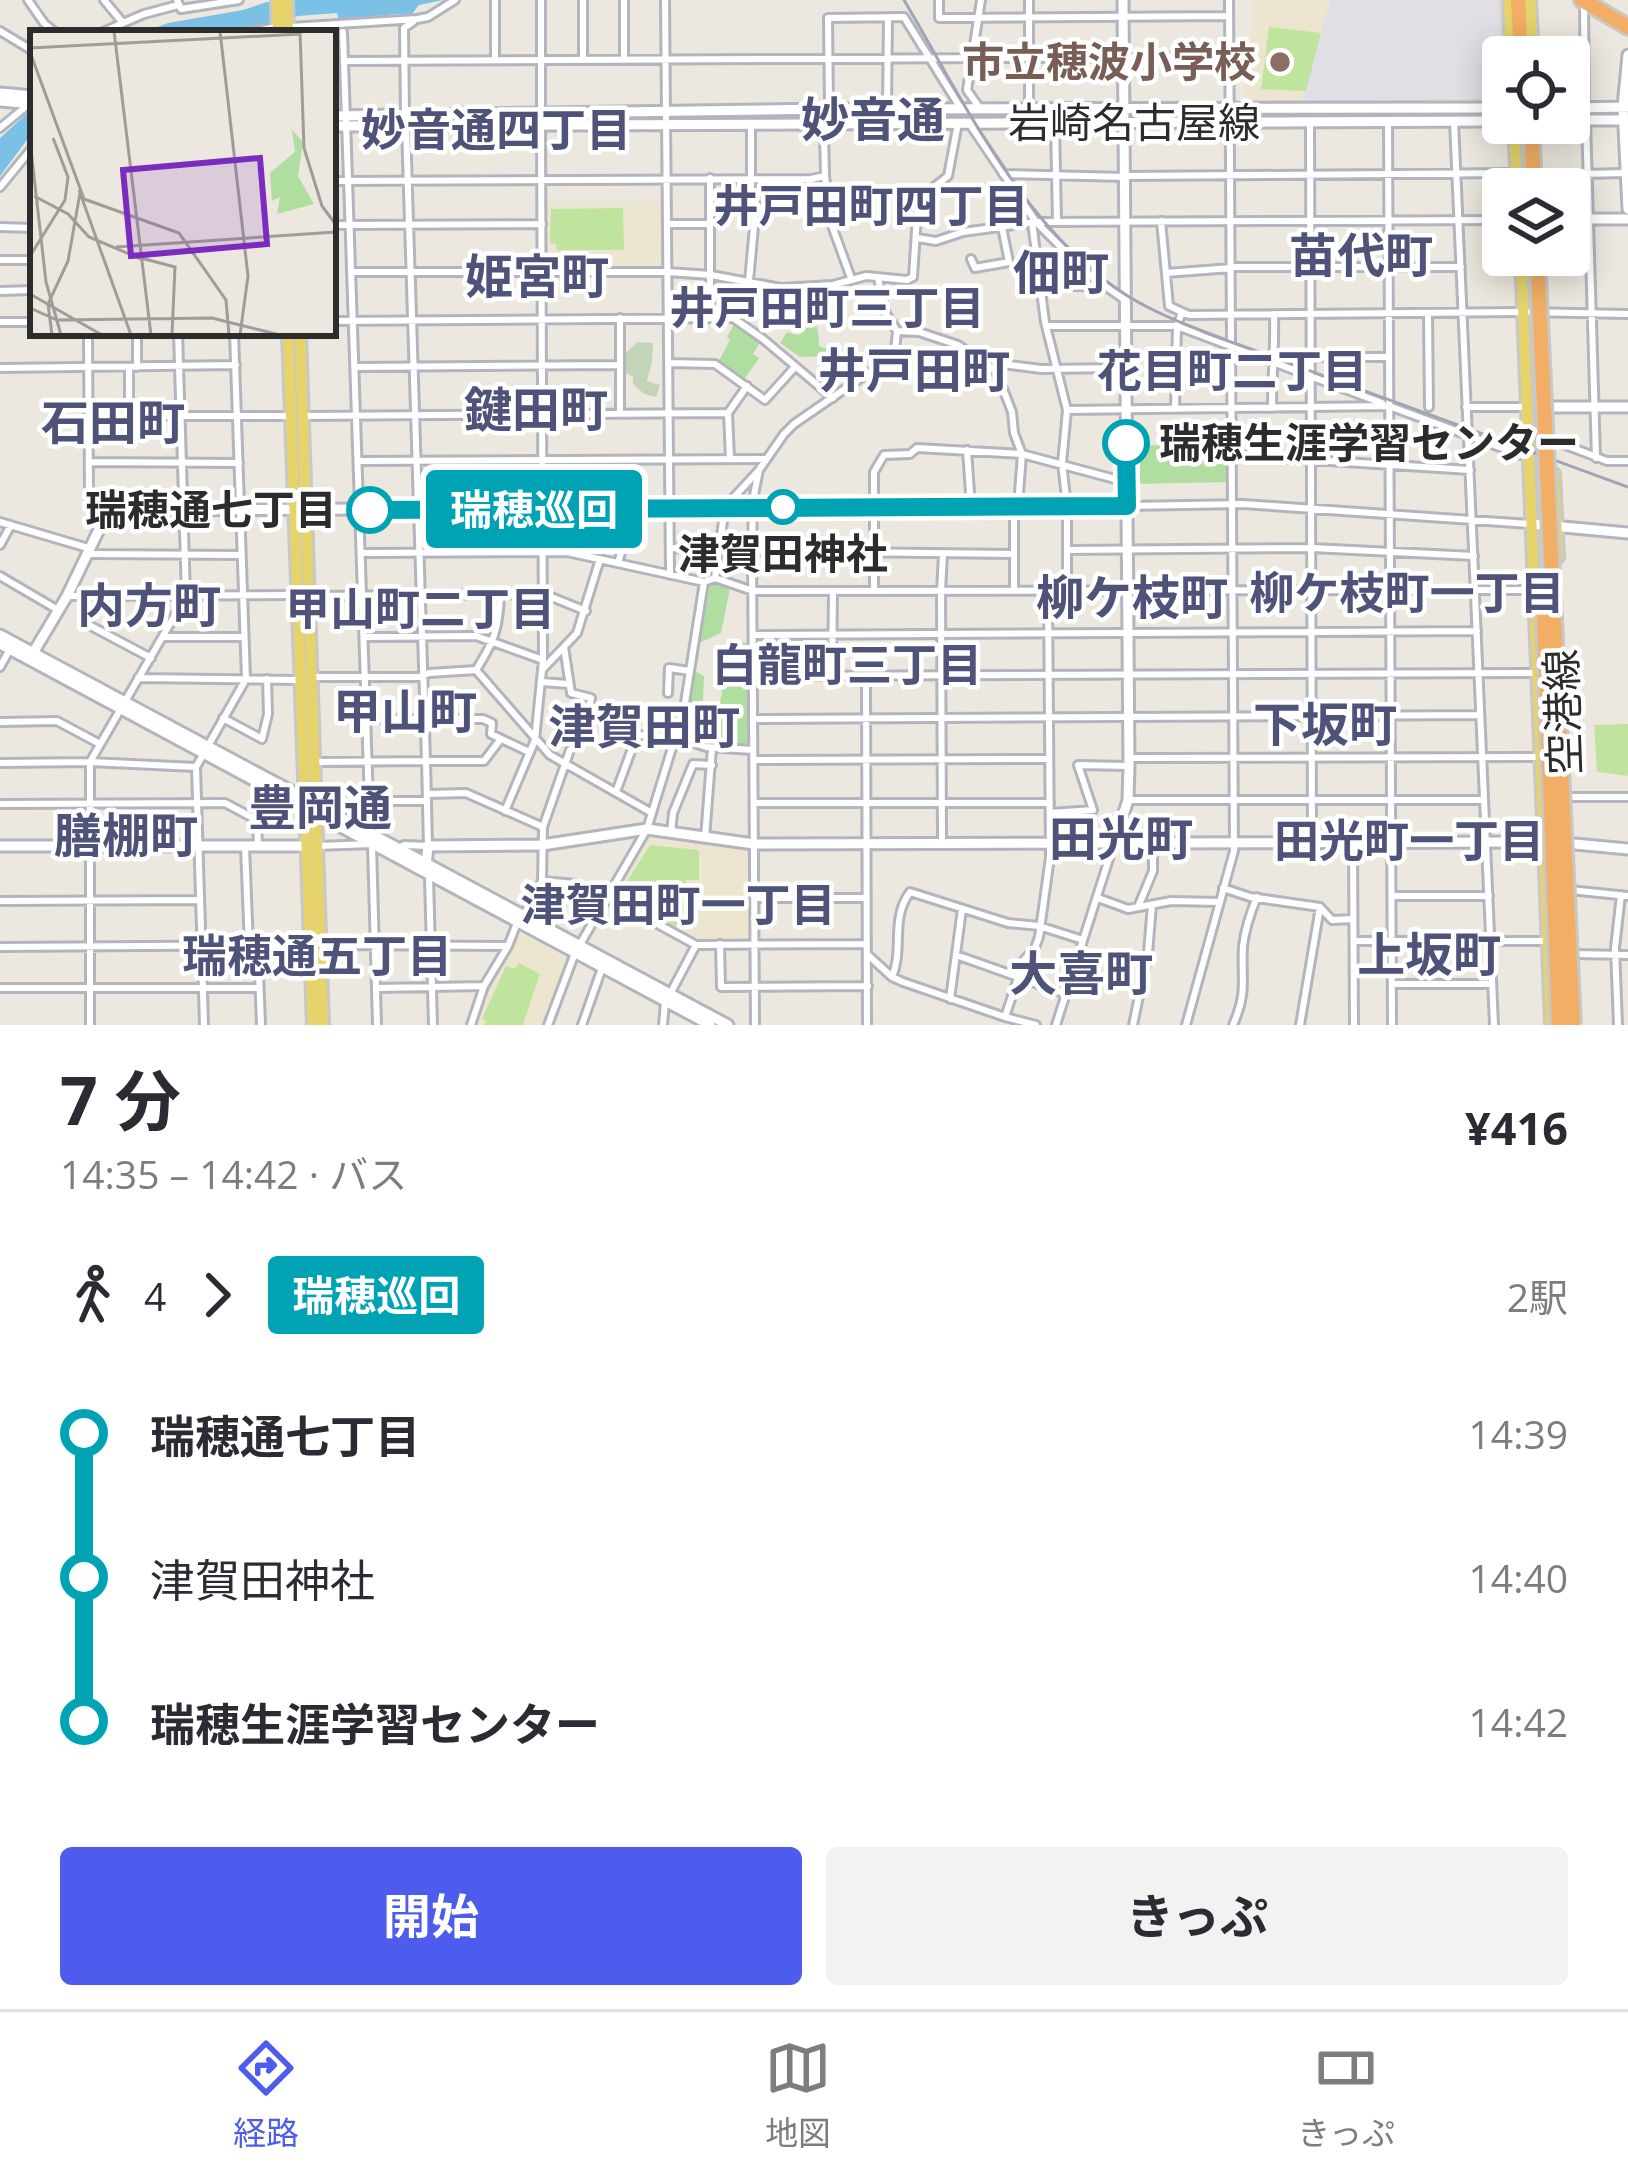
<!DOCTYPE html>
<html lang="ja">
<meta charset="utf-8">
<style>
:root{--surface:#fff;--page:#f2f2f3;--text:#2b2b33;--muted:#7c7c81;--line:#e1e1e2;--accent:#4d5cec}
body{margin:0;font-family:"Open Sans","Noto Sans JP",sans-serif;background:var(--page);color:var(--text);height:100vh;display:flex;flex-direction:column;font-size:45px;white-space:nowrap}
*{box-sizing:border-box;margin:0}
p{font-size:39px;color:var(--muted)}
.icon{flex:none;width:66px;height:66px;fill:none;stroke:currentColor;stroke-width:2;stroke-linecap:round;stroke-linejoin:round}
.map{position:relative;height:1025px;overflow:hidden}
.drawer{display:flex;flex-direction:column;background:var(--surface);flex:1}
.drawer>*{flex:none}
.badge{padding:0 24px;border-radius:9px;font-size:42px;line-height:78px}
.tools{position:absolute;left:1482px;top:36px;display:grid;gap:24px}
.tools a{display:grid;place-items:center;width:108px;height:108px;border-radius:12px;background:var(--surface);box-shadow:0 6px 30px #0003;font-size:60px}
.map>.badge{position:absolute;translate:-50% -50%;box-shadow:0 0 0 6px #fff}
.legs{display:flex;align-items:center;gap:18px;height:132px;padding:0 60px;font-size:39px}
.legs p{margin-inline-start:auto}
.overview{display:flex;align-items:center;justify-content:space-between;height:204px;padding:0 60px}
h1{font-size:66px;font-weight:700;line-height:90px}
.primary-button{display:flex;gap:24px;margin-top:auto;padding:24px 60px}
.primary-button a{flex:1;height:138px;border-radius:12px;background:var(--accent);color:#fff;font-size:48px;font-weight:700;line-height:138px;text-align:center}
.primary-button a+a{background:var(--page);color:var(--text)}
ul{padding:0 60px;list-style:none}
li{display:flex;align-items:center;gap:42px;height:144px;font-size:45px}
li i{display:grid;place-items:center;width:18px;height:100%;margin:0 15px;background:currentColor}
li i::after{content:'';width:30px;height:30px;margin:-15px;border:9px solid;border-radius:50%;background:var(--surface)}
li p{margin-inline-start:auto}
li:first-child i{background:linear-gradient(#0000 50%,currentColor 0)}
li:last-child i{background:linear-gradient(currentColor 50%,#0000 0)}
.tabs{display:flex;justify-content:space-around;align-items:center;height:168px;border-top:3px solid var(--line);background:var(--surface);font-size:33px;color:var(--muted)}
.tabs a{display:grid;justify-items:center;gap:6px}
.tabs .selected{color:var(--accent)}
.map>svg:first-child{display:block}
.industrial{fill:#e1dfe5}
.education{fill:#ece6d0}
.green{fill:#b0dea0}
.cemetery{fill:#c3d5b8}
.pitch{fill:#c0e49d}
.plaza{fill:#dddad6}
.water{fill:#7bc0e5}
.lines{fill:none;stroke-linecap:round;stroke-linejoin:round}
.street-casing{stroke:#b3b4be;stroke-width:12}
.secondary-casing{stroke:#b3b4be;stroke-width:15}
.primary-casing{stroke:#c8c8c8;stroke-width:16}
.highway-casing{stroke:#c8c8c8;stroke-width:20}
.street{stroke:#fff;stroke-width:6}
.secondary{stroke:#fff;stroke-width:9}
.primary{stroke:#e6d46b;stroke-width:10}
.highway{stroke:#f2ae65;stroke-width:14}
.rail{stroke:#a2a3b4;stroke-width:3}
.highway-bridge-casing{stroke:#c8c8c8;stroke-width:20;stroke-linecap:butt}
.highway-bridge{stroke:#f2ae65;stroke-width:14}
.line-1-casing{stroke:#fff;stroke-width:27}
.line-1{stroke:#00a3b4;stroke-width:18}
.education-dot{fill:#8d6e63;stroke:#fff;stroke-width:4.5}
.stop-1-dot{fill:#fff;stroke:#00a3b4;stroke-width:6}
.labels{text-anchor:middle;stroke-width:9;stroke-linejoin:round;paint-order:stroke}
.education-label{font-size:42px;font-weight:bold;fill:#785e54;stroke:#fff;text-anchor:end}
.street-label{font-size:42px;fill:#2c2c2c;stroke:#fff}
.stop-label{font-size:42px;font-weight:bold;fill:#2c2c2c;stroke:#fff;text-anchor:start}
.neighbourhood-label{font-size:45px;font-weight:bold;fill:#4f5379;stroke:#fff}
.quarter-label{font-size:48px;font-weight:bold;fill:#4f5379;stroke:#fff}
.inset-road{fill:none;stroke:#9f9d97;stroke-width:3}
.view{fill:#7b2cbf;fill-opacity:0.15;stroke:#7b2cbf;stroke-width:6}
.inset-edge{fill:none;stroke:#2c2c2c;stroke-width:6}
</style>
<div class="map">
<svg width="1628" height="1025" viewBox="0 0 1628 1025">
<rect width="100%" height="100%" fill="#ece8df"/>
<path class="industrial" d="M1330,0H1498L1502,87L1489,99L1302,101Z"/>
<path class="education" d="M1255,0H1330L1302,101H1242Z
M663,201V269L545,268V202Z
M648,836L748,849L750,938L692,940L613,896Z
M521,932L569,959L544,1025H474L486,987Z"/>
<path class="green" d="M795,311C817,314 819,328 819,346L828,349L826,356L800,357L780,343L787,332L798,335L802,333L805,325L791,319Z
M736,321L761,341L753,354L759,358L743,381L718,363L730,340L727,337Z
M1133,445L1228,446L1229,482L1134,484Z
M716,583L730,588L721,633L699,643L695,671L704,676L703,701L707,713H718L722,692L716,676L728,641L749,643V743L744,748L706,746L695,742L698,732L682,725L706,587Z"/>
<path class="cemetery" d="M637,342L653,343L652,361L647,381L660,385L656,397L644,394L633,384V377L623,371V356Z"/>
<path class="pitch" d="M1269,27L1321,33L1306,91L1261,89Z
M623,208L624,250H557L556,244L550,243L551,209Z
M1628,724V776L1597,772L1594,725Z
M650,845L699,850V880H686V920L684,923L677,924L674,929L619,894Z
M519,963L540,974L523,1025H484L486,1020L482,1019L506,966L515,969Z"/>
<path class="plaza" d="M1232,0L1234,99L1238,101L1489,99L1502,86L1498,0H1503L1506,57H1503V101L1497,104H1234Z"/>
<path class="water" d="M299,0H443L419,5L412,14C394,12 359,19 339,21L337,13L298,16L251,29L141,33L168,23L243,10L267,2Z
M33,108V132L0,176V138Z"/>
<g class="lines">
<g class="street-casing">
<path id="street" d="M28,0L44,23L56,33
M104,0L123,23L144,14L178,5
M177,0L181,9L239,0
M495,0V60
M541,0V112
M583,0V60
M665,0L670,575
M939,0V18L1229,16
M981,0L967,90L981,110
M1029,0V109
M1584,3L1585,107
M290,27L417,19L428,17L455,0
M0,31L33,51
M343,32L344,61
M101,33L123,23
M245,33L277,27
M624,60V0
M887,109L888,17
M405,116L404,28L414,21
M1586,120L1596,458
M1388,121L1392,1025
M1454,121L1494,1025
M1310,122L1312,843
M969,123L1036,222L1503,220
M1055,124L1057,222
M0,128L29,104
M1003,174L1125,177
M1538,175L1626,173
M1125,176L1517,173
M710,178V318
M333,181L811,179L825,176
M0,187L33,147
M1161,221L1169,306L1182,312L1177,326L1175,409
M1032,222L1045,322L1067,410L1062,463L1067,506V590
M667,224H710
M333,225L542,224
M0,227L33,228
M917,238L936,241L963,232L1036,222L1087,273L1125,300
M971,259L975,268L1009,262L1002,227
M0,260H33
M1231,267H1461
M352,272H668L711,275L781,288L833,285L866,276L907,280L913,277L918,200L948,176L958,123
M1166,273L1231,268
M851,278L831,223L825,176L824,131L829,106L828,18L904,17L960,107
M878,278L885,312L897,331L919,332L958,345L996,371L1012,412L1014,433L1022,454L1018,506
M749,281L756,205L751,194V124
M1039,286H1101
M0,291L33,290
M1182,312L1189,315L1523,312L1628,314
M1428,315L1429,407
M620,318V413
M333,321L733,318L763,339L833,398
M0,322H33
M1046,326H1177L1382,403
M88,333L89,498L99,512L106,515
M137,333V367
M1311,357H1389
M669,363L715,364L765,400L795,367
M129,367V416
M355,367L620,365
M0,368L236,365
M996,371L1002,364L1041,369L1126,368
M1466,407H1527
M1272,408C1272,376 1275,346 1274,314
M1067,410L1389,406L1529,458
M88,416H291
M302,416L728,413
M1552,443H1560L1607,461H1628
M967,450L971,507
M1235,455L1470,470
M730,459L728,413L747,386
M358,461L766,459
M89,462L239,463
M1127,506L1243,504L1530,524
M1014,507V590
M0,522L88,548
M0,545L11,525
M671,548L718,549
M1067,550L1312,548L1474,556
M752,551L1014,554
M362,553L567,552L704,582L715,578L753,591L1534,590
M89,554L241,555
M618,563L625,539V509
M0,576L58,610
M715,578L725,507L759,470
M874,590V472L884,455L910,454L917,448L1022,454L1126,482
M67,596L297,595
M86,596L87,624L151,658
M310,596L544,594L586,611
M753,635L1477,631
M164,637H244
M365,637L476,636L543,660
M0,667L10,649
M476,670L550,755L652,813
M542,670L577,633L600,559
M832,675L833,591
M754,676L1536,673
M866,676L867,1025
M311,677H419L429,673L476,670C494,642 499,628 500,594
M138,678L300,680
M542,682L568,684
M668,693L669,668L690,671
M223,718L262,739L268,714L267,679
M367,719H483L492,723L491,734L529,752
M754,719L1480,715
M0,722L57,721L100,744
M1131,758L1541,757
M753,760L1049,759
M315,762L426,761L406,126
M0,763L90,762L196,767
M616,792L637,735L677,737L706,747L753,750
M427,794L466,793L543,827
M1566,797H1628
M1128,800H1484
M371,801H427
M754,803H1050
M0,804L225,803L257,820L258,846
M505,811L535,740L543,660L541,125
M1050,813L1093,810L1078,765L1128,766
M370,833L344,61L1229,57
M671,833L673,813L693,764L712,765
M705,838L712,748
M1353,843L1354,1025
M942,844L941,591L943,554
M317,846L372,844L377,1025
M245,847L249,946
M399,848L404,845L428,846L426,761H484L500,740
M429,877L433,1025
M542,881L576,884L606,902
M1223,888L1250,897L1320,907L1300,1025
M1570,890L1628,896
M1392,896H1489
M608,897L696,945L867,944
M754,898H867
M1098,898L1128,909L1171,901L1220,902
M0,901L200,900
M1138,907L1153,871V844
M1320,907L1332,920L1353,919
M524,915L542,881L543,827L570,750L581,741L591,698L571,693L564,647
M1354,941H1547
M720,944L721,987L868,986
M321,945L508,946L517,923
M258,946L261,1025
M0,947L308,945
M1573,954L1628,955
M868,955L892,977L903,982L1005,1017L1036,1025
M956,955L1066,994
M892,977C904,950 890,919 910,892L1008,923L1039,926L1083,940
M1392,984H1492
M0,988H258
M377,988L484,986
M670,994L696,945
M950,999L962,909
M1005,1017L1024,960L1035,948L1039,937L1050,857L1048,590
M90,1025V762L186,596L178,333
M204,1025L196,767L246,679L234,333
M471,1025L484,986L508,946
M548,1025L575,953L647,829L684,709L704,582
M582,1025L602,968
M663,1025L665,1002
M755,1025L752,551L753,500L759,470L784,434L794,424L865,375L894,361L897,331
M1056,1025L1114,843
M1133,1025L1148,953L1152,905
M1186,1025L1234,851L1229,0
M1233,1025C1248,991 1241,980 1243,946C1245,929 1250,914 1257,897
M1618,1025L1615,948L1621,895"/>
</g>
<g class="secondary-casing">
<path id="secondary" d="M1123,0L1129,766L1128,800L1114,843L1547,842
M1628,55L1623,107L1628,209
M0,93L33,96
M0,101L33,104
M1569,108L1628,107
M333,116L828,109L1503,108
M1569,120H1628
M333,126L1503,121
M1569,219H1628
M1551,407H1628
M1531,524L1628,533
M0,635L728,1025
M0,644L710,1025
M33,653L67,596L106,515L111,510L1127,506
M1564,843L1628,849
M0,846H307
M426,866L428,846L542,845L647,829L754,844L1114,843"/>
</g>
<g class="primary-casing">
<path id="primary" d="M277,0L278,33
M287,0L288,33
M1509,0L1511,57
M1530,0L1533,57
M1514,123L1517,189
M1521,255L1551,1025
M288,333L313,1025
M300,333L323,1025
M1554,474L1558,557"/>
</g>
<g class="highway-casing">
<path id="highway" d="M1518,0L1521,57
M1582,0L1628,27
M1531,123L1534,189"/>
</g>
<use href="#street" class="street"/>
<use href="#secondary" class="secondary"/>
<use href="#primary" class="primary"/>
<use href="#highway" class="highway"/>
<path class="rail" d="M904,0C963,100 1020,222 1117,289C1146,309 1177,321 1209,334L1628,487"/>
<g class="highway-bridge-casing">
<path id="highway-bridge" d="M1537,255L1573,1025
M1543,592L1559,1025"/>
</g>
<use href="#highway-bridge" class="highway-bridge"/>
</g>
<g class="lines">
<g class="line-1-casing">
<path id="line-1" d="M370,510L1127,506L1126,443"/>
</g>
<use href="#line-1" class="line-1"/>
</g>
<circle class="education-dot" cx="1280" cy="62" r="12"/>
<g class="stop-1-dot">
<circle cx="1126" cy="443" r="21"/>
<circle cx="783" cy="507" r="15"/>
<circle cx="370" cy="510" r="21"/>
</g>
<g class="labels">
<g class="education-label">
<text x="1256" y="77">市立穂波小学校</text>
</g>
<g class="street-label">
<text x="1134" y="138">岩崎名古屋線</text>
<text transform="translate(1563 712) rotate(-92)" y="15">空港線</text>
</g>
<g class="stop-label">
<text x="1159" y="458">瑞穂生涯学習センター</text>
<text x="337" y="525" text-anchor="end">瑞穂通七丁目</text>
<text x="783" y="569" text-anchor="middle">津賀田神社</text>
</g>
<g class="neighbourhood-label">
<text x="496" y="146">妙音通四丁目</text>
<text x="871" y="222">井戸田町四丁目</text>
<text x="827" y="324">井戸田町三丁目</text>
<text x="1232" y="387">花目町二丁目</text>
<text x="1407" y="609">柳ケ枝町一丁目</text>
<text x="420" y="625">甲山町二丁目</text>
<text x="847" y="681">白龍町三丁目</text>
<text x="1409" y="857">田光町一丁目</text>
<text x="678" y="921">津賀田町一丁目</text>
<text x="317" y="972">瑞穂通五丁目</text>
</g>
<g class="quarter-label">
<text x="873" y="137">妙音通</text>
<text x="1361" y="273">苗代町</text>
<text x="1061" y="290">佃町</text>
<text x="537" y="294">姫宮町</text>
<text x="914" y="388">井戸田町</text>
<text x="536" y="427">鍵田町</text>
<text x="113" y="440">石田町</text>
<text x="1132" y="615">柳ケ枝町</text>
<text x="149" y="623">内方町</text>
<text x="405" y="729">甲山町</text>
<text x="1325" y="742">下坂町</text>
<text x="644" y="744">津賀田町</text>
<text x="320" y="825">豊岡通</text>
<text x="126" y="853">膳棚町</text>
<text x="1121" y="856">田光町</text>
<text x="1429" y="972">上坂町</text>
<text x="1081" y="991">大喜町</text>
</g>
</g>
<g transform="translate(30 30)">
<rect width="306" height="306" fill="#ece8df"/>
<path d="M262,100L273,112L268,146L284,174L247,184L250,167L242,171L240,143L265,122Z" fill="#b0dea0"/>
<path class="inset-road" d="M84,1L121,305M190,1L218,246L210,305M270,1L274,118L292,176L306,195M0,18L270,4M0,22L54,169L149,203L196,270L199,305M0,111L16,252L31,305M49,160L101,305M4,166L38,184L59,207L111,229M86,217L306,202M0,226L35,170L38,147L23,108M111,228L145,237L142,305M0,264L72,305M0,278L27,290L182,288L250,305M22,305L18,274L38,231L50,163"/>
<path class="view" d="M230,128L237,214L101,226L93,140Z"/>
<rect width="306" height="306" class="inset-edge"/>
</g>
</svg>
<div class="tools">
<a><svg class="icon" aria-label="locate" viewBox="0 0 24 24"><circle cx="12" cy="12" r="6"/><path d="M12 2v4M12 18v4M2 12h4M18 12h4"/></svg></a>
<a><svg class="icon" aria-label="layers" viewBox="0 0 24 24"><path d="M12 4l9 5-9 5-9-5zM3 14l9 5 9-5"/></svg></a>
</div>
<b class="badge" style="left:534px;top:509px;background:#00a3b4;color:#fff">瑞穂巡回</b>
</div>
<section class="drawer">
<div class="overview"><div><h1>7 分</h1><p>14:35 – 14:42 · バス</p></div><b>¥416</b></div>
<div class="legs"><svg class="icon" aria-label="walk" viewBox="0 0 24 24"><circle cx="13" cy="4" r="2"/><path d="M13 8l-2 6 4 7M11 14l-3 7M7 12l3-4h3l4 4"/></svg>4<svg class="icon" aria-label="forward" viewBox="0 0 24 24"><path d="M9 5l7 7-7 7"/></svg><b class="badge" style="background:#00a3b4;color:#fff">瑞穂巡回</b><p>2駅</p></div>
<ul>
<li><i style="color:#00a3b4"></i><b>瑞穂通七丁目</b><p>14:39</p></li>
<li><i style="color:#00a3b4"></i><span>津賀田神社</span><p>14:40</p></li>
<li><i style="color:#00a3b4"></i><b>瑞穂生涯学習センター</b><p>14:42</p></li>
</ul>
<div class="primary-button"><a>開始</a><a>きっぷ</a></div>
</section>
<nav class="tabs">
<a class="selected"><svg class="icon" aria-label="directions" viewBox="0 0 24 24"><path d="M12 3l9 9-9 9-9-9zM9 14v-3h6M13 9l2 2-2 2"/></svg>経路</a>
<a><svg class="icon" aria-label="map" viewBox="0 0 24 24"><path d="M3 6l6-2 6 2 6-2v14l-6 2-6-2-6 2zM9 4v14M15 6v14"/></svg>地図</a>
<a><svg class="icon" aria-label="tickets" viewBox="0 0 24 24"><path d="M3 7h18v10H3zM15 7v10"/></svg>きっぷ</a>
</nav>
